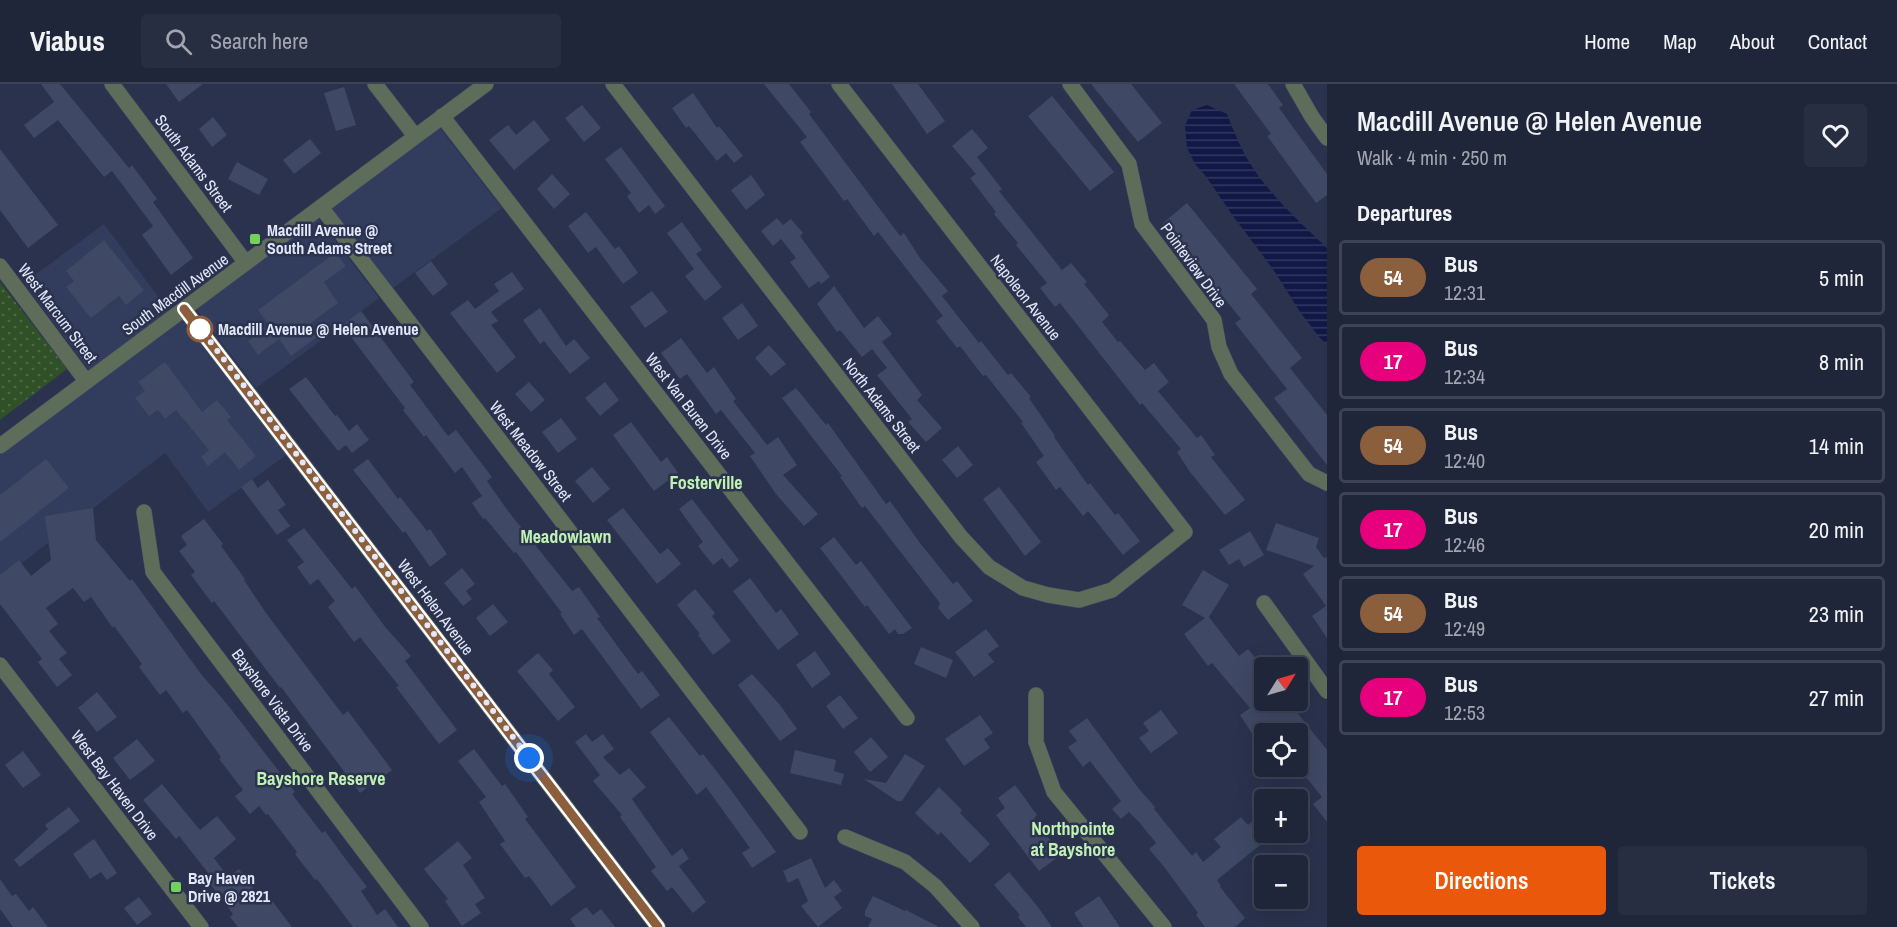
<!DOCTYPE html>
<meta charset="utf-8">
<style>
:root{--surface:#20263a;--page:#282e42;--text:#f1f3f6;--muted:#a2a5af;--line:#3d4354;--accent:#ea580c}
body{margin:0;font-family:"Archivo Narrow",sans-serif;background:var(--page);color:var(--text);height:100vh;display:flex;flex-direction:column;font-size:22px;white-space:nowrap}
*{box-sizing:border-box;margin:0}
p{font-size:20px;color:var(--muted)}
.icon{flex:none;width:33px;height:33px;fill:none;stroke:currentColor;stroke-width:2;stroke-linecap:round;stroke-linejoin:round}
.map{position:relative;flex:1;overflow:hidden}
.details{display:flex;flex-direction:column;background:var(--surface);width:570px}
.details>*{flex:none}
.badge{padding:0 12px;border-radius:20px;font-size:21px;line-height:39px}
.needle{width:39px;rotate:53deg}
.tools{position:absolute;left:1254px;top:573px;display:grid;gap:12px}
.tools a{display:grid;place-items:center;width:54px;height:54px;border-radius:6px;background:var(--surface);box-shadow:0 6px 24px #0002,0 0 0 2px var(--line);font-size:30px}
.you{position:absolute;width:30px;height:30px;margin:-15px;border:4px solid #fff;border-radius:50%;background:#1a73e8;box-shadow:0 0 0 9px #1a73e833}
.map>.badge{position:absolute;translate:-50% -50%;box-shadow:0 0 0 3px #fff}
h2{padding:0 30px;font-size:22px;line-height:54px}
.round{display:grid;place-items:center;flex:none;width:63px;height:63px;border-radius:6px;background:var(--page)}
.head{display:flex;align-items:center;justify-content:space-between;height:102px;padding:0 30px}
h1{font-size:28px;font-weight:600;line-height:45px}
.button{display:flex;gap:12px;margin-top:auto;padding:12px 30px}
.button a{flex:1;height:69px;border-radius:6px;background:var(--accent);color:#fff;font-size:24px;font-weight:600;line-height:69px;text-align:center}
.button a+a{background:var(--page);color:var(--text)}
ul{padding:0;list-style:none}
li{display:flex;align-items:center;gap:18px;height:75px;margin:0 12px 9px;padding:0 18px;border:3px solid var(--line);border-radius:6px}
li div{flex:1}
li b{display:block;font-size:22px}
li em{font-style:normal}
li .badge{min-width:66px;font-weight:700;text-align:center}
header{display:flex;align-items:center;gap:36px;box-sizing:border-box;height:84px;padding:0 30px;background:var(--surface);border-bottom:2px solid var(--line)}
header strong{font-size:28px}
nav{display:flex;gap:33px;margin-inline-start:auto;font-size:21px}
.search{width:420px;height:54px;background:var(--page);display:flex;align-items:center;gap:15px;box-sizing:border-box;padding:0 21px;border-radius:6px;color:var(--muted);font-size:22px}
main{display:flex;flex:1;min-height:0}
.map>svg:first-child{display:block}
.built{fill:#323c5d}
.grass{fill:url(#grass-dots)}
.water{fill:url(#water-rules)}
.building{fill:#3f4864}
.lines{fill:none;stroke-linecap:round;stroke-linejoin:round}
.minor-casing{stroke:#484f69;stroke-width:16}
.minor{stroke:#5d6d59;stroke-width:15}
.line-casing{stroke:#fff;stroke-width:14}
.line{stroke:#8b5e3c;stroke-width:9}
.walk{stroke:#e2e8fa;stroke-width:6;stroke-dasharray:0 10.8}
.poi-dot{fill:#74d25c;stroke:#2b324d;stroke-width:2}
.stop-dot{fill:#fff;stroke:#8b5e3c;stroke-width:3}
.labels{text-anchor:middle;stroke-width:5;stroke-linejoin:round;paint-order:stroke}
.street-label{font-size:16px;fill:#e2e8fa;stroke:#2b324d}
.poi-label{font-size:16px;font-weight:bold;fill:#e2e8fa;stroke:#2b324d;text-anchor:start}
.stop-label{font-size:16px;font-weight:bold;fill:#e2e8fa;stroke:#2b324d;text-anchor:start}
.neighbourhood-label{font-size:18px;font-weight:bold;fill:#bff2b3;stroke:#2b324d}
</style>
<header>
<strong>Viabus</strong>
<div class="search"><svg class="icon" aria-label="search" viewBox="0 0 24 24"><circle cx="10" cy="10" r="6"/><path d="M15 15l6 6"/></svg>Search here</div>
<nav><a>Home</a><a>Map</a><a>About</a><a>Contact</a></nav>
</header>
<main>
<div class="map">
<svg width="1327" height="843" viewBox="0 0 1327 843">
<defs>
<pattern id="grass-dots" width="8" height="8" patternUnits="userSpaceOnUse" patternTransform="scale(1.5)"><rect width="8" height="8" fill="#305028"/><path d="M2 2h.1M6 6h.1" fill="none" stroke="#4e6948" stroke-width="1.8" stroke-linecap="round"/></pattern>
<pattern id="water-rules" width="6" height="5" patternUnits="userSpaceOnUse" patternTransform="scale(1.5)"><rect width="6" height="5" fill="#111845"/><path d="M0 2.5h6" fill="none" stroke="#333a61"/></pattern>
</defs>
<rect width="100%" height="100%" fill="#2b324d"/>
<path class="built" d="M440,44L502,124L393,204L332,124Z
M318,134L379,214L256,304L196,225Z
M104,140L169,227L89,286L24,199Z
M182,236L286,371L208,428L165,369L0,496V371Z"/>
<path class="grass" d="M0,198L67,285L0,336Z"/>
<path class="water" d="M1207,21L1227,30C1234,48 1241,65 1251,81C1270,111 1301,139 1327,164V260L1320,254L1300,228L1273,185L1233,132L1205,91L1195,80L1187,64L1185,42L1192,26Z"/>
<path class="building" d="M41,0H60L129,84L132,81L157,115L153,118L193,174L171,191L142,151L153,142L112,87L104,93L58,36L34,54L24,41L54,18Z
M166,0H203L179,18Z
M764,0H789L811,28L809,30L900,152L904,149L920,174L948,207L942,212L979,259L981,257L1008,291L1011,289L1031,313L1029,314L1055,352L1054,353L1088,401L1090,399L1115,431L1118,429L1140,457L1123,471L1088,427L1083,432L1060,403L1056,406L1036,378L1044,372L1021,339L1023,338L986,291L983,292L960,262L957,264L936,237L943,232L878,148L874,152L847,115L844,117L800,58L807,53Z
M892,0H918L945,37L927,50Z
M1091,0H1131L1162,39L1138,58Z
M1234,0H1268L1283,21L1279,24L1327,90V111L1316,119L1267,52L1271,50Z
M344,3L356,41L336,47L324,9Z
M693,9L717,44L719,42L743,72L734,79L726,69L717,77L689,42L686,44L672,24Z
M1052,12L1114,88L1090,107L1028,32Z
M582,21L601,44L584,58L565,34Z
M213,33L227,51L212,63L199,45Z
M534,36L550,56L514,86L489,56L508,41L516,51Z
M972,45L988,64L977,73L1002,105L999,107L1062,186L1071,179L1087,198L1084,200L1109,231L1102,238L1118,258L1120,257L1145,286L1154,279L1169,298L1158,307L1197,354L1201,351L1215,371L1211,373L1245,416L1225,431L1190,388L1177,368L1181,365L1142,319L1140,321L1060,219L1055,223L1040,204L1047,199L1016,161L1018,159L994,130L996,128L970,94L976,90L952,62Z
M310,55L321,69L294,90L283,76Z
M621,63L665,122L655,130L649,121L639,129L627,112L631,109L605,75Z
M0,65L58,141L28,164L0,126Z
M237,78L268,95L259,111L228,95Z
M552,90L570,110L554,125L537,105Z
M751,91L765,111L746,126L731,106Z
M1187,119L1257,205L1251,210L1302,274L1290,284L1327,331V381L1274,314L1287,305L1235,239L1241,235L1163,139Z
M586,128L615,165L619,162L638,189L623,200L596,163L588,169L568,142Z
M777,134L783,141L791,135L803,149L800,152L830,193L821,200L819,197L809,204L790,178L796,174L781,155L773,162L761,147Z
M682,138L702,166L696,170L722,203L705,217L685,192L694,185L667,149Z
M104,156L144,206L126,221L119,212L91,234L66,203L74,197L66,187Z
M335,169L346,182L324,198L338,219L308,241L317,253L291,272L279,255L258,271L248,257L269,241L258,226Z
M431,177L448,200L433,212L415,189Z
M512,188L524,205L491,228L498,237L491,241L516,273L497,289L450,229L468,216L475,225L499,207L494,200Z
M834,202L864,244L878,232L892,250L882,258L922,311L917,316L942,344L926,358L908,338L912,335L877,291L887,284L872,265L862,273L840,246L837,248L817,220Z
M652,207L668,228L645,244L630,223Z
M742,219L758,242L738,256L722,234Z
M540,224L566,262L574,255L590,274L570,290L544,257L540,260L523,236Z
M361,227L414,298L410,301L448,352L456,346L492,393L487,397L508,427L572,507L579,503L600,533L597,534L638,590L642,587L660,611L641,625L582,545L574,551L560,530L562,529L516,468L514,469L485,434L483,435L472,419L482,412L462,383L455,389L426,351L424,353L403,326L405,324L342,241Z
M681,254L707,289L714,283L736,315L733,317L767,361L778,353L797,381L783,391L818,430L804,442L776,410L750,372L755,369L721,326L716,330L687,290L680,295L661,269Z
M769,261L786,280L771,292L755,274Z
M165,278L202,328L217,316L231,333L227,336L256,372L239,386L225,368L208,382L201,373L209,366L176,326L165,335L158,326L149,332L135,314L145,307L138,298Z
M306,293L335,332L337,331L349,347L357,340L369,356L352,369L346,361L338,367L289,305Z
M529,298L545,316L531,328L515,310Z
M605,298L619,316L600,332L585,314Z
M796,304L826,341L828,339L886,420L890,417L920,459L953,500L957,497L973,517L948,536L938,524L940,519L865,422L862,424L840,393L842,392L782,314Z
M561,334L577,355L558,369L542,348Z
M631,338L661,378L667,373L678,389L654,407L613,351Z
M958,362L973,381L957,394L942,376Z
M46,375L69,404L0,458V411Z
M368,375L398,415L400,413L427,447L430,445L447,470L430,483L405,447L403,449L353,386Z
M592,383L610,405L593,419L575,397Z
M252,395L258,404L268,396L286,421L278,426L290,442L277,451L241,403Z
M999,403L1041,458L1025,472L983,415Z
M692,415L739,476L730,484L722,474L713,481L698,462L703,458L679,425Z
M93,424L96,456L130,497L132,495L201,590L227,620L295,708L292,710L322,749L325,747L344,773L367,803L361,807L377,831L385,825L398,843H353L317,795L315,796L295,770L297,768L268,730L266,731L259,722L250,730L235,712L243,706L219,675L221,673L187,626L183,629L166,606L160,611L139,583L142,580L114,542L113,544L91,513L84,518L73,504L46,524L58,540L49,547L67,569L59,575L72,591L57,603L38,578L42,575L0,520V491L19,476L31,492L51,476L45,432Z
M623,424L660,470L668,464L681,480L657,500L607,436Z
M204,435L223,460L221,462L245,495L244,496L266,529L343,631L348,627L392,686L360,709L281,603L280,604L214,517L212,519L191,491L195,488L179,467L187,461L181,452Z
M1276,439L1319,454L1316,463L1324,474L1327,473V554L1312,532L1326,522L1303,490L1314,482L1266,466Z
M304,444L352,505L355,502L386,544L411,572L405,577L457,646L439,660L396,603L399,602L360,553L354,558L328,523L335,517L318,495L310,501L297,483L304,478L287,456Z
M1250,447L1264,471L1244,483L1239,475L1229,481L1219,466Z
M834,453L856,481L861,477L912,544L903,550H898L895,545L889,550L867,521L865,523L820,464Z
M462,484L475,500L466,507L472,515L463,522L444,499Z
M1203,486L1229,501L1209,533L1239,572L1248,565L1264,585V616H1287L1327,666V738L1313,720L1322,713L1298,683V650L1257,648L1253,651L1240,631L1250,624L1212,579L1208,582L1184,550L1205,534L1182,521Z
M750,494L776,529L781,525L799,550L778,566L733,507Z
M695,505L715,529L712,532L731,557L713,571L698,551L700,550L677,521Z
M493,520L508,538L490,552L476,534Z
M986,545L999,562L988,570L994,578L974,593L955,568Z
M921,563L953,576L946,594L914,580Z
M815,567L831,590L812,604L796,581Z
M538,569L553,586L549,590L575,623L558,637L517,587Z
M752,590L780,621L797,645L780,657L738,601Z
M97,608L117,633L97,648L78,624Z
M840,611L858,634L843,645L826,622Z
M1161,626L1178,649L1151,669L1139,654L1149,647L1143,639Z
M980,631L993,649L984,655L990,664L964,682L945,655Z
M669,633L700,672L703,670L725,698L776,768L752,784L742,769L750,764L706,703L697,711L650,648Z
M1087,634L1139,705L1155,723L1154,725L1192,772L1196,768L1203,778L1221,763L1214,755L1241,733L1248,741L1264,728V748H1276L1217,796L1221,802L1220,803L1245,834L1235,843H1205L1196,831L1198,829L1165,784L1149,765L1156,759L1139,738L1129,728L1121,735L1112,725L1121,717L1090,677L1083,683L1068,663L1077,657L1069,647Z
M586,650L592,658L603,650L614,665L603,673L620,691L629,684L646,703L632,715L672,772L682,764L689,775L679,782L706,818L693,829L672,803L667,807L651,787L656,783L620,733L622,731L593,697L600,691L575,658Z
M871,653L888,673L870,688L854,668Z
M137,655L155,677L130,696L113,674Z
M474,665L502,702L505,700L528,733L525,735L576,803L551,822L529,792L525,794L500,760L505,757L479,718L486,713L458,677Z
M795,666L836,676L834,687L844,690L841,701L790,689Z
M23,667L41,691L23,704L5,681Z
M905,670L925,682L902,717H897L864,695L886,699Z
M162,700L200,746L217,732L236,755L214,774L228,793L239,785L258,811L264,806L292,843H238L230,833L233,830L205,793L209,790L179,752L176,755L143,716Z
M1015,701L1037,731L1034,734L1061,771L1039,787L996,731L1005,724L998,714Z
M939,703L962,726L960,729L990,760L970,779L941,748L938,751L915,729Z
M69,723L80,737L20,783L14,776L48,745L45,741Z
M94,755L117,789L107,796L101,788L90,795L73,770Z
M458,757L472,774L463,781L485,814L475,820L481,829L462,842L445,817L448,815L424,785Z
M811,774L825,804L834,796L842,807L834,813L842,824L818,843L801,822L808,817L798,794L788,799L783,787Z
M1009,788L1038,823L1052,843H1026L1018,833L1020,831L994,801Z
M0,795L12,812L16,810L29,827L33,823L48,843H13L0,825Z
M873,812L905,827L906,826L939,843H868L872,835L865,832V827Z
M1099,812L1120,843H1083L1074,829Z
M139,813L152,830L137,841L124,824Z
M586,823L593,831L601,825L615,843H576L570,835Z"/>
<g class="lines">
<g class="minor-casing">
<path id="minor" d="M112,0L246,179
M375,0L415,52
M613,0L961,453L989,483L1023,504L1048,511L1079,516L1112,506L1185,448L839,0
M1070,0L1129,80L1142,140L1214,236L1219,263L1231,290L1309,390L1327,399
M1293,0L1312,33L1327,54
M442,32L907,634
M321,123L800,748
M0,182L86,297
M184,225L658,843
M0,362L486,0
M144,428L153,488L421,843
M1264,519L1327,607
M0,581L201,843
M1036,611V658L1054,708L1164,843
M845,753L905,778L935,802L972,843"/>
</g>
<use href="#minor" class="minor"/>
</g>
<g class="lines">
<g class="line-casing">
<path id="line" d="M184,225L658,843"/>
</g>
<use href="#line" class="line"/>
<path class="walk" d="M200,245L199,243L529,674"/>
</g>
<g class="poi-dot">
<rect x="249" y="149" width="12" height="12" rx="3"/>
<rect x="170" y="797" width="12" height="12" rx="3"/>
</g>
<circle class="stop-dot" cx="200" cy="245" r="12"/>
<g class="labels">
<g class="street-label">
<text transform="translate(194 79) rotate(53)" y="6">South Adams Street</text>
<text transform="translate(1194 181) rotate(54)" y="6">Pointeview Drive</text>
<text transform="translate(175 210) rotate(-36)" y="6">South Macdill Avenue</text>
<text transform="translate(1026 213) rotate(52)" y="6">Napoleon Avenue</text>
<text transform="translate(58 229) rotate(53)" y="6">West Marcum Street</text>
<text transform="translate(882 321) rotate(52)" y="6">North Adams Street</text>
<text transform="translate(689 322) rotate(52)" y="6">West Van Buren Drive</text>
<text transform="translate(531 367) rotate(52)" y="6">West Meadow Street</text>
<text transform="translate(436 523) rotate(53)" y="6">West Helen Avenue</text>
<text transform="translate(273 616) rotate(53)" y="6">Bayshore Vista Drive</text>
<text transform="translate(115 701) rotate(53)" y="6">West Bay Haven Drive</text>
</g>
<g class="poi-label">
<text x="267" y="152">Macdill Avenue @<tspan x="267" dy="18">South Adams Street</tspan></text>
<text x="188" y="800">Bay Haven<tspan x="188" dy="18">Drive @ 2821</tspan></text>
</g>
<g class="stop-label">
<text x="218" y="251">Macdill Avenue @ Helen Avenue</text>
</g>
<g class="neighbourhood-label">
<text x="706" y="405">Fosterville</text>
<text x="566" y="459">Meadowlawn</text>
<text x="321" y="701">Bayshore Reserve</text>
<text x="1073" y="751">Northpointe<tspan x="1073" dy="21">at Bayshore</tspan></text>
</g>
</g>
</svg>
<div class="tools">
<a><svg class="needle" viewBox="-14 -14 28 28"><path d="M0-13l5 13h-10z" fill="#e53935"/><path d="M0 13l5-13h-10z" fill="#a2a5af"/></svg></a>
<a><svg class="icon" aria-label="locate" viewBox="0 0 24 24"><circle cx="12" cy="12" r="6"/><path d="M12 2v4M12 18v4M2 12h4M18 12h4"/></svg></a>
<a>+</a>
<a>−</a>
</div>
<div class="you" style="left:529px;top:674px"></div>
</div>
<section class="details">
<div class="head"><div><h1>Macdill Avenue @ Helen Avenue</h1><p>Walk · 4 min · 250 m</p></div><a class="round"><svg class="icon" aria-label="heart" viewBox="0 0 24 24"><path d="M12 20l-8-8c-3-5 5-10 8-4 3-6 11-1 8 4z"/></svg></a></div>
<h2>Departures</h2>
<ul>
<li><span class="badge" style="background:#8b5e3c;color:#fff">54</span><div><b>Bus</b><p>12:31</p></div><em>5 min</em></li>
<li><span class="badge" style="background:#e6007e;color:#fff">17</span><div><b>Bus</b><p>12:34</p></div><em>8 min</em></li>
<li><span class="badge" style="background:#8b5e3c;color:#fff">54</span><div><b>Bus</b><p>12:40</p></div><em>14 min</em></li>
<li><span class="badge" style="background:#e6007e;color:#fff">17</span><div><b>Bus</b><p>12:46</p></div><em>20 min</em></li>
<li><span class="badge" style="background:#8b5e3c;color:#fff">54</span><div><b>Bus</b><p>12:49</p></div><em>23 min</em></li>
<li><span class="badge" style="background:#e6007e;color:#fff">17</span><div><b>Bus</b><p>12:53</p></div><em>27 min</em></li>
</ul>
<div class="button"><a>Directions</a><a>Tickets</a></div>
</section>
</main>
